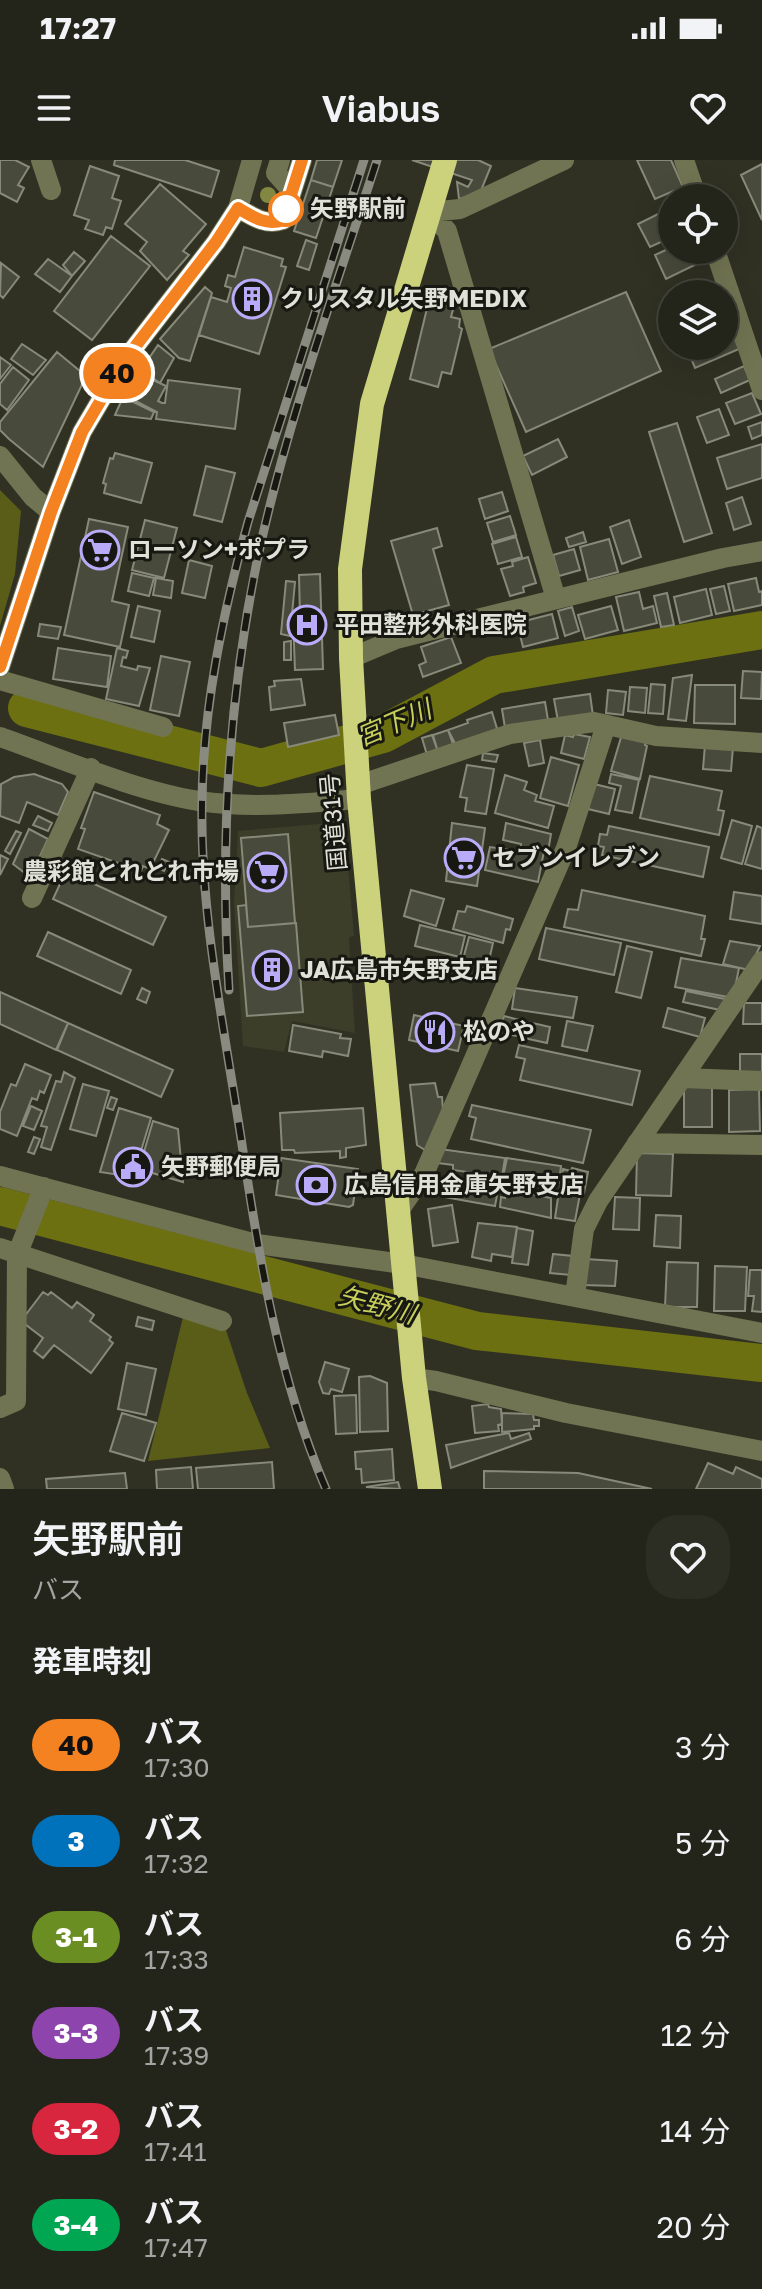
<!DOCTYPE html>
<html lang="ja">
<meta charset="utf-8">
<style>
:root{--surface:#24251a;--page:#2c2d23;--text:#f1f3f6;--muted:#a3a5a2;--line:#414239}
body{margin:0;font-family:"Golos Text","Noto Sans JP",sans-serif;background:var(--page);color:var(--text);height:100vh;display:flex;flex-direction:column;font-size:30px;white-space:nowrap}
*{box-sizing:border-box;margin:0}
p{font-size:26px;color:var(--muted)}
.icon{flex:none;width:44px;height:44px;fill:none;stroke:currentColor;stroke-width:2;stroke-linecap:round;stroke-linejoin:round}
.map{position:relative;height:1329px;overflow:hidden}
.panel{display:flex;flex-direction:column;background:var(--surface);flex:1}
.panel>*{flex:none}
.badge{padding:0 16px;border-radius:26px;font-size:28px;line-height:52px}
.fabs{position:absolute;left:658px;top:24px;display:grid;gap:16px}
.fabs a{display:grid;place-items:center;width:80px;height:80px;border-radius:50%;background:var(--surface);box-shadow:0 8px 32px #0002,0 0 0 2px var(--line);font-size:40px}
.map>.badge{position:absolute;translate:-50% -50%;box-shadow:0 0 0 4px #fff}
h2{padding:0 32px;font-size:30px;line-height:72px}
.round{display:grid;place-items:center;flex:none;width:84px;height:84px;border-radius:32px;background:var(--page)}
.overview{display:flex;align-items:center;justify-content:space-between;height:136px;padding:0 32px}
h1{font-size:38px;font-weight:600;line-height:60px}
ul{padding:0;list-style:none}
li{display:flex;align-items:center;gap:24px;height:96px;padding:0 32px}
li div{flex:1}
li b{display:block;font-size:30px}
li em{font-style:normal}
li .badge{min-width:88px;font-weight:700;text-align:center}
.status{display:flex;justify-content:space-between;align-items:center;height:56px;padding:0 40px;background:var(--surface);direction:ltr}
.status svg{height:22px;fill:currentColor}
header{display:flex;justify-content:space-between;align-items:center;height:104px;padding:0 32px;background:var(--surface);font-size:36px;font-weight:600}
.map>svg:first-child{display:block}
.built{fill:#3c3e2a}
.green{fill:#595d17}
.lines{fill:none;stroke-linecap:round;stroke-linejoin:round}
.river{stroke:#6c7011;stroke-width:38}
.building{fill:#484a3b;stroke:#878979;stroke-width:2}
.minor{stroke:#717452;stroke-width:20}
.highway{stroke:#cbd27b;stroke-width:24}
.rail-casing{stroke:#8a8b80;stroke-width:9}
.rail{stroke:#181812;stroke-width:6;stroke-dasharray:18;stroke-linecap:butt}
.tree{fill:#828741}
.line-casing{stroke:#fff;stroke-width:18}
.line{stroke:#f58220;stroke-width:12}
.stop-dot{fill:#fff;stroke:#f58220;stroke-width:4}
.labels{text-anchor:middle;stroke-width:6;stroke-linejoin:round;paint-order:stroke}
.stop-label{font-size:24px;font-weight:bold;fill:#e0e1d8;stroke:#181812;text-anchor:start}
.poi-label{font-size:24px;font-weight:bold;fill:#e0e1d8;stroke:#181812;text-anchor:start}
.street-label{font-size:24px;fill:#e0e1d8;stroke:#181812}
.water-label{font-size:26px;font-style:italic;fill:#c7ce59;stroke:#181812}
</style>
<div class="status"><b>17:27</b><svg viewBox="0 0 49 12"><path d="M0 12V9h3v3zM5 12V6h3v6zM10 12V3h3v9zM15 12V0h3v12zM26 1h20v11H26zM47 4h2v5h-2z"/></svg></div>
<header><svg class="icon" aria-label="menu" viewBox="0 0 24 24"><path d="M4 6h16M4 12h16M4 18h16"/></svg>Viabus<svg class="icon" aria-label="heart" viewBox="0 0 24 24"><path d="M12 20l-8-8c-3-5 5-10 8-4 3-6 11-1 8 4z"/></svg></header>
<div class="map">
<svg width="762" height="1329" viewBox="0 0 762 1329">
<rect width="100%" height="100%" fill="#303123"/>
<path class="built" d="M331,663L345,669L354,776L349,777L355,873L292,861L284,892L243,886L234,743L238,671Z"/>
<path class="green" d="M0,330L21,351L15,414L0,466Z
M183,1157L226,1170L247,1233L270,1288L148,1301Z"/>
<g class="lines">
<path class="river" d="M27,548L261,608L383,574L494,515L762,470
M0,1046L477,1171L762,1203"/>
</g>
<path class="building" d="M0,0H15L29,7L18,25L24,28L17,42L0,33Z
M115,0H185L219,11L211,37L114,5Z
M317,0H342L333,27L311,20Z
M412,0H478L491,6L480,33L459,39L457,22L468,27L472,20Z
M637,0H671L683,27L655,39Z
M762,4V60L741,15Z
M90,6L119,16L112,38L121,41L112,69L106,67L103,75L85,69L89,60L74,55Z
M311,20L333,27L316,78L294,71Z
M160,24L206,64L183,91L189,95L167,120L140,91L147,82L125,64Z
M660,53L665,64L672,60V77L650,87L638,64Z
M111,76L150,106L92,180L54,151Z
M306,80L317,84L309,110L297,106Z
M244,87L283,99L281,106L286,107L259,194L199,175L211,137L227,142L231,128L225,126L228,115L235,117Z
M672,87V90H700L705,100L666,119L655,95Z
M74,92L85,101L72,116L63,105Z
M48,99L72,116L60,132L35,114Z
M1,103L19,117L3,138L0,135Z
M205,127L212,133L190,201L179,198L160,179Z
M626,132L661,211L526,272L489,189Z
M429,140L454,146L451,157L460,159L459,167L462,169L451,214L442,212L438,227L410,219Z
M730,166L739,189L695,208L686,186H724V168Z
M22,184L46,200L33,215L11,199Z
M158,185L174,198L160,223L141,210Z
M57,192L86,216L43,307L9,279L0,270V262Z
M0,197L11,205L0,219Z
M744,206L750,220L721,233L715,219Z
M13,207L29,220L7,250L0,244V224Z
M138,213L166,226L158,241L162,243H165L168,220L240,229L235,269L156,259L157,252L124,235Z
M752,233L761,254L735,264L726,243Z
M123,237L154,252L151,259L115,255Z
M719,249L729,275L707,283L697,257Z
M762,262V275L752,279L748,267Z
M677,263L712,373L684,382L649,272Z
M558,279L567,297L532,315L523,296Z
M762,284V318L727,329L717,298Z
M115,293L152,303L141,343L104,333L106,324L103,323L110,298L113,299Z
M206,306L235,313L222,362L194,355Z
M502,332L508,351L485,359L479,339Z
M742,337L751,364L734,370L726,343Z
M510,356L516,375L493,382L487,363Z
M89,359L128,367L112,441L129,445L120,487L64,475Z
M145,360L177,368L164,418L132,410Z
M629,360L641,397L622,404L610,367Z
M437,368L442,386L433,389L449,445L413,455L391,381Z
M583,372L586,382L569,387L566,378Z
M516,377L522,397L498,404L492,384Z
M609,379L618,412L588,420L580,387Z
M574,389L580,410L559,416L553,395Z
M528,397L536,423L523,427L524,432L510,436L501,409L513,406L512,402Z
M189,400L212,406L205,438L182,433Z
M132,413L154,418L149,436L128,431Z
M320,414L323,509L295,510L293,459L300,457L299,415Z
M156,418L173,421L171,438L153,435Z
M756,418L759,432L762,431V445L734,451L728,424Z
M286,421L295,422L290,476L281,474Z
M724,426L730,451L716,454L710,429Z
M706,429L712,455L680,463L674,437Z
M639,432L643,449L653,446L657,463L624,471L616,437Z
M667,433L674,465L661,467L654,436Z
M138,446L160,451L154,482L131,477Z
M611,446L618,470L585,479L578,455Z
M572,447L579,471L565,476L558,451Z
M552,454L558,478L523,487L517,463Z
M40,464L61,467L58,479L38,476Z
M451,477L461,503L423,517L419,505L426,502L421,487Z
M291,481V500H284V482Z
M58,488L111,496L107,527L53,519Z
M117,488L128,491L126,498L123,497L121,506L137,510L138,506L150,508L139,546L106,539Z
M161,496L190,502L179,556L150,550Z
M743,511L762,512L761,539L741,538Z
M692,515L686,561L668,559L673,518Z
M301,519L305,545L271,550L269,527L275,526L274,521Z
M651,524L665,525L663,554L648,553Z
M695,525H735V564L694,563Z
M630,527L647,528L645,553L628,551Z
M608,530L626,532L623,555L606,553Z
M590,534L593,556L558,561L554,539Z
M545,542L548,560L505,568L502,549Z
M492,552L498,572L457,587L448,570L468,563L467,560Z
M335,555L339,575L288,587L284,563Z
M448,570L454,587L438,592L433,575Z
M574,574L590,577L584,599L561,593L565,575L573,577Z
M622,574L646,581L645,585L647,586L640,619L611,611Z
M432,575L438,592L427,595L422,578Z
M540,580L544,603L529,606L524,583Z
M705,585L733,587L731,611L703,609Z
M483,593L498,595L496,602L482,600Z
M551,597L579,605L568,646L540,638Z
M467,605L494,609L486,654L465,651L467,638L460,637Z
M34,614L62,624L68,632L58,655L27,642L19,663L0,656L1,624L14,617Z
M611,614L639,620L632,653L615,650L621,626L609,623Z
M505,615L527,622L524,630L537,635L535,641L554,646L548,668L495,653Z
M650,616L722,631L718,650L724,651L719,675L640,658Z
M594,624L615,629L609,654L588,649Z
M94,632L160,655L157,664L169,670L150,709L143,706L141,711L78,689L85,669L81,668Z
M38,656L52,663L48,671L33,665Z
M732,660L752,666L742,704L721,698Z
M452,663L485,668L477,726L446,721Z
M506,663L551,674L548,692L544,691L538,722L485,710L490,687L520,691L521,684L503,680Z
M609,666L709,687L703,717L602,695L604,687L598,686L600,674L607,675Z
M757,666L762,668V709L745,704Z
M29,669L48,679L33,711L28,709L26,714L13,704Z
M16,671L21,673L10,694L5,691Z
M288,674L295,763L248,767L241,678Z
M0,695L8,699L0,715Z
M162,699L169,702L164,711L158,708Z
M66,711L166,757L153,785L53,739Z
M411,730L444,739L436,766L404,756Z
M582,730L705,756L701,779H705L701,796L564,767L568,749L578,750Z
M734,732L762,736V764L730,759Z
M246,745L248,767L296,763L303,852L247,856L238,746Z
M467,746L513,759L510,770L506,769L503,783L453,769L458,751L465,752Z
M420,765L465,776L460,797L415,786Z
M546,768L621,783L614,815L539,799Z
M48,772L131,810L121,834L37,796Z
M469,777L493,783L487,809L462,803Z
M730,781L760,786L749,810L723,804Z
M627,786L652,792L641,838L616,832Z
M681,798L739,808L733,838L675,827Z
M142,828L150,832L146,843L137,839Z
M515,828L577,837L573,858L512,849Z
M686,831L725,839L720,850L683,842Z
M0,832L68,863L56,890L0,864Z
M744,843H762V864H743Z
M668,848L705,858L700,877L663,867Z
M414,855L464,866L458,891L409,880Z
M504,856L527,862L524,877L499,873Z
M567,861L593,866L587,891L562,886Z
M528,862L550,867L547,883L524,878Z
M68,863L173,910L161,937L57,890Z
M293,865L341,874L340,878L351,879L348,896L323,891L322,897L289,891Z
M519,885L640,911L632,945L520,920L525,899L516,897Z
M740,894H762V916H740Z
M25,904L51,915L44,933L40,931L37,940L32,938L17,976L0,969V952L11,924L16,926Z
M64,912L75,918L51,990L41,987L47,967L41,966L56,921L61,922Z
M435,923L438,937H442L443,950L425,990L417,985L410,925Z
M83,924L109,931L96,976L70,969Z
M712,926V967H684V927Z
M759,929L760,971L729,972V930Z
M111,937L117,939L113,950L107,948Z
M472,945L591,970L583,1003L471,979L476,958L469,956Z
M31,946L42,951L34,970L23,966Z
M119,948L151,958L133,1017L100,1012Z
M363,948L366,985L346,988V997L340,998V991L295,993L294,990H282L280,953Z
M153,961L178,969L183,1022L139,1009Z
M34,977L40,979L34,994L28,992Z
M440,989L505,998L502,1017L453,1010V1005L437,1003Z
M637,993L673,994L671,1036L636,1035Z
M265,994L278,998L274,1016L266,1014L263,1004Z
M281,998L358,1009L353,1045L349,1047L276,1035Z
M507,998L561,1006L559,1023L556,1022V1027L503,1017Z
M572,1008L588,1012L584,1033L560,1028L563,1009L571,1011Z
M450,1021L498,1030L495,1046L433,1035L435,1023L449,1025Z
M506,1029L551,1038V1058L500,1047L501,1037L505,1038Z
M559,1031L580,1034L575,1061L555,1058Z
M615,1037L640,1038L639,1070L613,1069Z
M452,1045L458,1082L433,1086L428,1049Z
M656,1055L681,1056L680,1088L654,1086Z
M478,1063L517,1067L512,1097L492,1094L491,1101L472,1097Z
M517,1068L533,1071L528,1105L512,1103Z
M553,1094L573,1096L571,1115L550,1113Z
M585,1099L617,1101L615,1126L583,1125Z
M667,1102L698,1103L697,1147H665Z
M715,1106L747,1107L745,1151H714Z
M750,1110H762V1152L752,1151L754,1136H748Z
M43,1132L48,1135L51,1132L72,1148L77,1142L94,1155L90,1161L111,1177L109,1180L113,1183L91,1213L54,1185L43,1198L34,1191L43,1178L21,1161Z
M138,1157L154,1161L152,1170L136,1166Z
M325,1202L349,1209L342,1232L331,1229L329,1234L323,1233L319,1222Z
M127,1203L156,1209L146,1255L118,1249Z
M370,1216L387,1223L388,1271L360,1272L359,1217Z
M356,1235L357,1273L336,1274L334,1236Z
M488,1244L489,1247L501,1249L502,1264L498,1265L499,1271L475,1273L472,1246Z
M122,1253L156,1263L144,1301L110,1291Z
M502,1253L533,1254L534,1260H539V1266H534V1269L502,1272Z
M509,1273L511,1279L529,1273L531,1279L451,1308L446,1285Z
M392,1289L394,1320L362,1323L361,1309H356L355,1292Z
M272,1302L274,1329H198L196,1308Z
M708,1303L733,1314L736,1307L762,1319V1329H696Z
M191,1307L193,1329H157L156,1310Z
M484,1311L578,1313L652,1329H484Z
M125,1313L127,1329H47L46,1319Z
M398,1322L400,1329L366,1327Z"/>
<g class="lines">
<path class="minor" d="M41,0L51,30
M280,0L276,13L292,31
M684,0L697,38
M238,48C253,57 266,66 283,60L302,0
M430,52L447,71L556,439
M430,52L460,49L564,0
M715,90L762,230
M0,296L33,337L51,352
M351,498L396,479L723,398L762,391
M0,507L51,352L82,272L124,201L216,82L238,48L252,0
M0,520L163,567
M0,577C62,599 136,631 199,641C252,649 307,643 359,639
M359,625L510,574L594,562L656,576L762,583
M32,738L91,608
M683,918L762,921
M637,983L762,985
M0,1016L257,1084L403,1104L762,1173
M398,1052L424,1014L566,688L606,565
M0,1088L222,1161
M575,1136L584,1069L598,1041L762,801
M414,1218L436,1221L566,1253L762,1291
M0,1248L16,1241L17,1095L44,1027
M0,1318L4,1329"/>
<path class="highway" d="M430,1329L414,1218L359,639L351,498L350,409L372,244L445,0"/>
<g class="rail-casing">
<path id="rail" d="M229,830C220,687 228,543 257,401C286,265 334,133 377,0
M326,1329C278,1217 259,1098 241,978C224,867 200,754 202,642C203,547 223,453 248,362L364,0"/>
</g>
<use href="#rail" class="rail"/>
</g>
<circle class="tree" cx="268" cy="35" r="8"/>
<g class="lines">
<g class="line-casing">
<path id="line" d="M0,507L51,352L82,272L124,201L216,82L238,48C253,57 266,66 283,60L302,0"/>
</g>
<use href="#line" class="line"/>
</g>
<defs>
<g id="building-ring" transform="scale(2)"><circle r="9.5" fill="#181812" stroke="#b9abf7" stroke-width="1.5"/><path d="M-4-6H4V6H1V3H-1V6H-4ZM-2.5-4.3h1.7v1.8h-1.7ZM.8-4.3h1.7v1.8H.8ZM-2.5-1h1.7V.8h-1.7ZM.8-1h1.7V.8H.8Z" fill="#b9abf7"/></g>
<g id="supermarket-ring" transform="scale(2)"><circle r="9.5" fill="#181812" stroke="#b9abf7" stroke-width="1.5"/><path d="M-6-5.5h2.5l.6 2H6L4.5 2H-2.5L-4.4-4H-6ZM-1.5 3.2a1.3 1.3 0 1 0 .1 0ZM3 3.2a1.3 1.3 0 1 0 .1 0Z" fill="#b9abf7"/></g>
<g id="hospital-ring" transform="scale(2)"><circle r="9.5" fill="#181812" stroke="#b9abf7" stroke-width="1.5"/><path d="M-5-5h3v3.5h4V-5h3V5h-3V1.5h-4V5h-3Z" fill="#b9abf7"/></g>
<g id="restaurant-ring" transform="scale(2)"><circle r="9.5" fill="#181812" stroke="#b9abf7" stroke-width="1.5"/><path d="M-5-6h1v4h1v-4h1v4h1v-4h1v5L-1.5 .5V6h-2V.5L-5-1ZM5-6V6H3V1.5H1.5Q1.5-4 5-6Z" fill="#b9abf7"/></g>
<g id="civic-ring" transform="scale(2)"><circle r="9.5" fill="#181812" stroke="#b9abf7" stroke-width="1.5"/><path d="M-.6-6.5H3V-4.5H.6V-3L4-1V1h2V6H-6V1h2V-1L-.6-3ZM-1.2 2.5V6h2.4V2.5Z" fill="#b9abf7"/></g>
<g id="bank-ring" transform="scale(2)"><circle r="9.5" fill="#181812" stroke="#b9abf7" stroke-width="1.5"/><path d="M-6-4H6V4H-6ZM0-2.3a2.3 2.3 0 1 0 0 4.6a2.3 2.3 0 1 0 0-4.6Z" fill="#b9abf7"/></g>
</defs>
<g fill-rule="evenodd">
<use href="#building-ring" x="252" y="139"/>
<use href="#supermarket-ring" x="100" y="390"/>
<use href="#hospital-ring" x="307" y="465"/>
<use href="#supermarket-ring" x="464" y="698"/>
<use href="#supermarket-ring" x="267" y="712"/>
<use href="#building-ring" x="272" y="810"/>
<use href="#restaurant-ring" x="435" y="872"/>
<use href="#civic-ring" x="133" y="1007"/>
<use href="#bank-ring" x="316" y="1025"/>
</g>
<circle class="stop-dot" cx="286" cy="49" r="16"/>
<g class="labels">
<g class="stop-label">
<text x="310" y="57">矢野駅前</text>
</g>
<g class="poi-label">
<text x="280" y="147">クリスタル矢野MEDIX</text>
<text x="128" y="398">ローソン+ポプラ</text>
<text x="335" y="473">平田整形外科医院</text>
<text x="492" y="706">セブンイレブン</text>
<text x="239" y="720" text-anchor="end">農彩館とれとれ市場</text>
<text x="300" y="818">JA広島市矢野支店</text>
<text x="463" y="880">松のや</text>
<text x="161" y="1015">矢野郵便局</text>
<text x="344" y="1033">広島信用金庫矢野支店</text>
</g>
<g class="street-label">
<text transform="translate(334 662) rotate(-95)" y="8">国道31号</text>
</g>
<g class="water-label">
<text transform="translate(394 563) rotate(-23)" y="9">宮下川</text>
<text transform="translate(377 1145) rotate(15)" y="9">矢野川</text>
</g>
</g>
</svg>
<div class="fabs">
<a><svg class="icon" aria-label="locate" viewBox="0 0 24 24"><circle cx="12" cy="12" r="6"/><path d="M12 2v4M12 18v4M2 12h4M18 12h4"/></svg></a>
<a><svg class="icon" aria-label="layers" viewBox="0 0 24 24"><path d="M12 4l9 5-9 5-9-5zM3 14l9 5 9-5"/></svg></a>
</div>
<b class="badge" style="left:117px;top:213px;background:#f58220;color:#111">40</b>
</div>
<section class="panel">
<div class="overview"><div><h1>矢野駅前</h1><p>バス</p></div><a class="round"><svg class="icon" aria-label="heart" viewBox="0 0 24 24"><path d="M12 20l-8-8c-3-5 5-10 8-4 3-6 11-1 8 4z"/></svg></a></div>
<h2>発車時刻</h2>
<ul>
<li><span class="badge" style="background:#f58220;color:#111">40</span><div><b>バス</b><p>17:30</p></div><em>3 分</em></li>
<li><span class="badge" style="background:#0072bc;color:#fff">3</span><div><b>バス</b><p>17:32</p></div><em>5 分</em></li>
<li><span class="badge" style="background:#6b8e23;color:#fff">3-1</span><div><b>バス</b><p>17:33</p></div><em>6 分</em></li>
<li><span class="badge" style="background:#8e44ad;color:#fff">3-3</span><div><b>バス</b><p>17:39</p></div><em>12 分</em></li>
<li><span class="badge" style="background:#d7263d;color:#fff">3-2</span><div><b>バス</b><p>17:41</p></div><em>14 分</em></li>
<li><span class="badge" style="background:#00a651;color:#fff">3-4</span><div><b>バス</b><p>17:47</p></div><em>20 分</em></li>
</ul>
</section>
